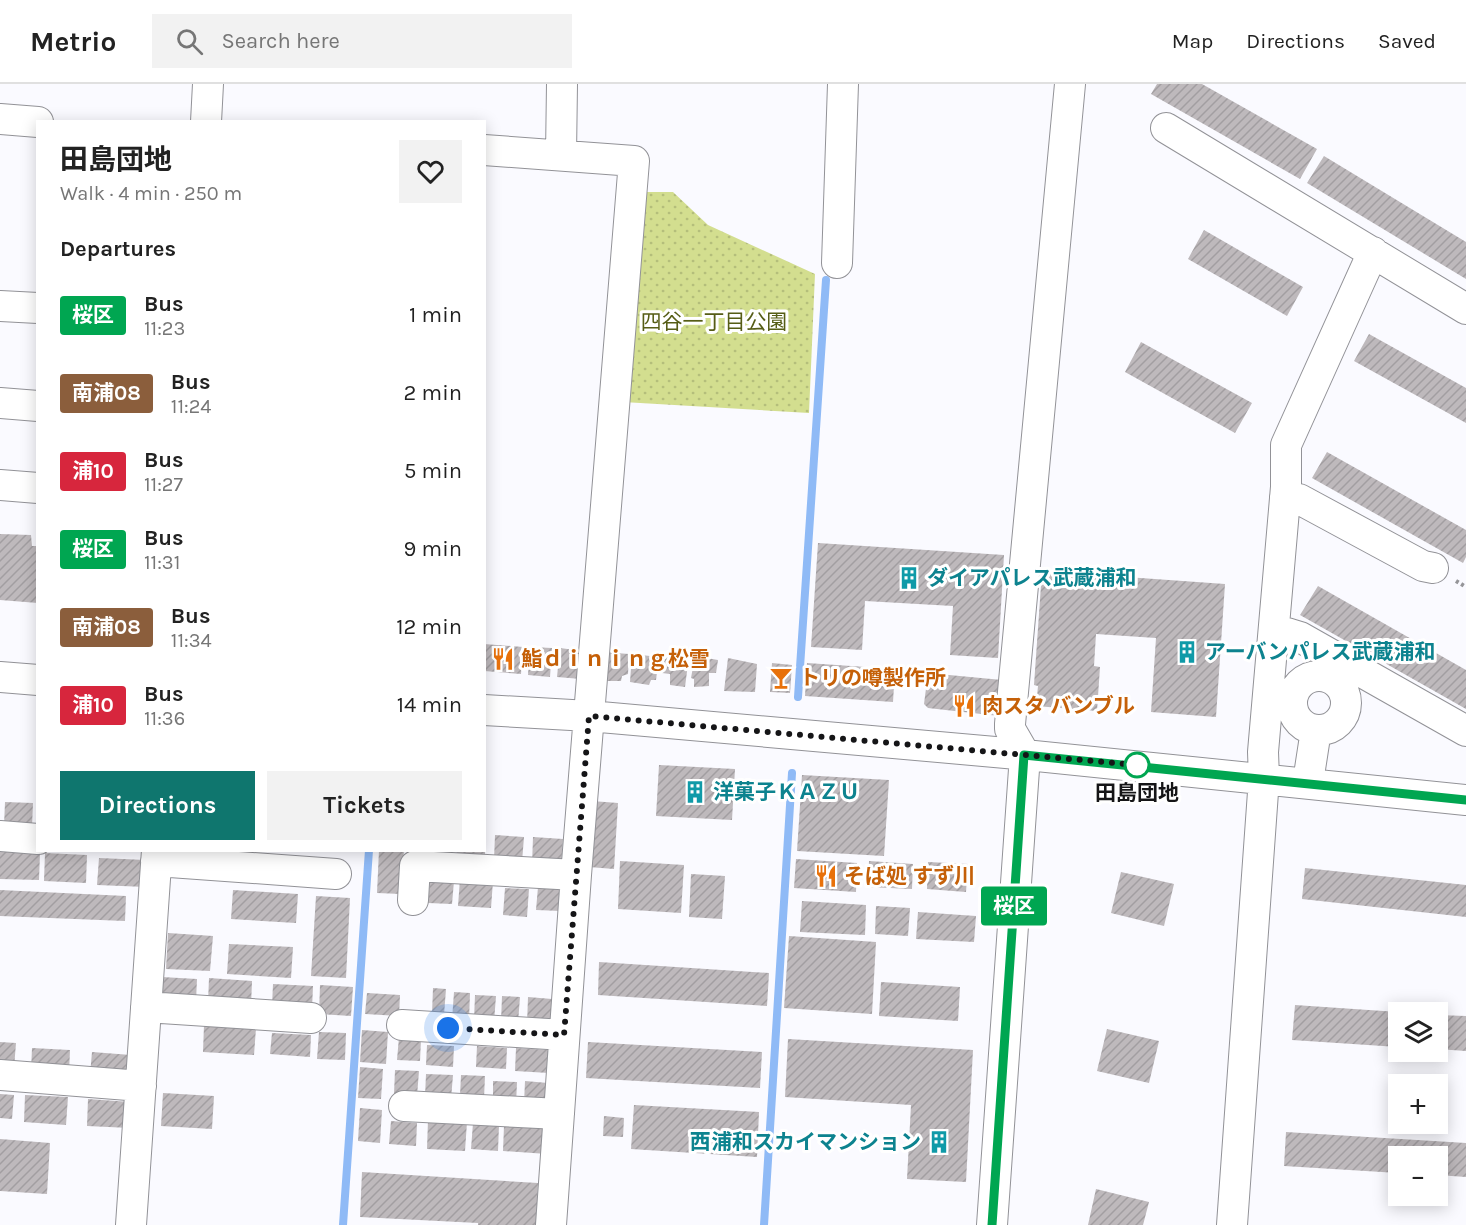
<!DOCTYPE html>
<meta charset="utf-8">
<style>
:root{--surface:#fff;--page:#f2f2f2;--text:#222;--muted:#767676;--line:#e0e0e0;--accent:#0f766e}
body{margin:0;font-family:Karla,"Noto Sans JP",sans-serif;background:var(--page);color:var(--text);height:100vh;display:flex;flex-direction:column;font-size:22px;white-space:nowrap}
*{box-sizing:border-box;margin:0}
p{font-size:20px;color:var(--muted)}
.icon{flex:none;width:33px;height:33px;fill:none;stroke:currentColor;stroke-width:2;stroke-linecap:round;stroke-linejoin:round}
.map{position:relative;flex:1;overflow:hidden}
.sheet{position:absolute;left:36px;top:36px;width:450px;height:732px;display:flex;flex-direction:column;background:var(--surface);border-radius:0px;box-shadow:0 3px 15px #0003}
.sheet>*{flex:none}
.badge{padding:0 12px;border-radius:4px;font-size:21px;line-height:39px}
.controls{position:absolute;left:1388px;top:918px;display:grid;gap:12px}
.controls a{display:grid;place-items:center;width:60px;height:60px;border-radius:0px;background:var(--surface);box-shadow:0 3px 15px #0003;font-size:30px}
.you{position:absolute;width:30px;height:30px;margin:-15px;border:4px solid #fff;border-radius:50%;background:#1a73e8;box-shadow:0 0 0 9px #1a73e833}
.map>.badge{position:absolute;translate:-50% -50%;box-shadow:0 0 0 3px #fff}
h2{padding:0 24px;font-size:22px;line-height:54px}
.round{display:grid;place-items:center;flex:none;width:63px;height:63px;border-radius:0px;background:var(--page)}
.overview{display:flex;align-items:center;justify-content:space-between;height:102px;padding:0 24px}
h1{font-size:28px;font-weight:700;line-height:45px}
.action{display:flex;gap:12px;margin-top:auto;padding:12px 24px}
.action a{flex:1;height:69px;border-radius:0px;background:var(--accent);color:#fff;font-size:24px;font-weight:700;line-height:69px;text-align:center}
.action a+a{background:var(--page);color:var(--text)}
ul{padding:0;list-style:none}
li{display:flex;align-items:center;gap:18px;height:78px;padding:0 24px}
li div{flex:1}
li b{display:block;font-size:22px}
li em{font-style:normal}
li .badge{min-width:66px;font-weight:700;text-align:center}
header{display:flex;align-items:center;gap:36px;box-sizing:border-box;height:84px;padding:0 30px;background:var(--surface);border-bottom:2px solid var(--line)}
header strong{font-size:28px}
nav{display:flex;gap:33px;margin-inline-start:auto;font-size:21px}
.search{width:420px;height:54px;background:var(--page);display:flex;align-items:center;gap:15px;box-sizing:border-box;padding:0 21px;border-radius:0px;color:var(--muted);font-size:22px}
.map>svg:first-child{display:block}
.green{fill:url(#green-dots)}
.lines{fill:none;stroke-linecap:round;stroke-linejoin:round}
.stream{stroke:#8fbaf6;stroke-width:8}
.building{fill:url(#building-hatch)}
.minor-casing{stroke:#929297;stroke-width:32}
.path{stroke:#959598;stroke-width:4;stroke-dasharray:3 3;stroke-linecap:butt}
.minor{stroke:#fff;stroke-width:30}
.line-casing{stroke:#fff;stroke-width:14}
.line{stroke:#00a651;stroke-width:9}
.walk{stroke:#151517;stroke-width:6;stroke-dasharray:0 10.8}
.stop-dot{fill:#fff;stroke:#00a651;stroke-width:3}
.labels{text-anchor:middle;stroke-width:6;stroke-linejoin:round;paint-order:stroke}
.park-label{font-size:21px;fill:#565d16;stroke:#fff}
.culture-label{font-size:21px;font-weight:bold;fill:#0d838f;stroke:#fff;text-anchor:start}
.food-label{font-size:21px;font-weight:bold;fill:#c56008;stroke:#fff;text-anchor:start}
.stop-label{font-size:21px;font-weight:bold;fill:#151517;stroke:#fff}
</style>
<header>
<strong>Metrio</strong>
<div class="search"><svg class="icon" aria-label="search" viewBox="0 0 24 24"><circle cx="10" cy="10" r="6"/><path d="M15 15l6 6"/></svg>Search here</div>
<nav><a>Map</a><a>Directions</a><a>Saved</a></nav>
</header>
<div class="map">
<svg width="1466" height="1141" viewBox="0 0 1466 1141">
<defs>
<pattern id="green-dots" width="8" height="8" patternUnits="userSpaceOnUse" patternTransform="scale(1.5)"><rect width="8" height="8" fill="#d3de8f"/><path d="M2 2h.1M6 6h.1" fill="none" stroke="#b4be7b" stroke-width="1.8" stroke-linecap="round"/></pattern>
<pattern id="building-hatch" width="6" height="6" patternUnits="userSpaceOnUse" patternTransform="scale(1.5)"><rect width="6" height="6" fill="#beb9bc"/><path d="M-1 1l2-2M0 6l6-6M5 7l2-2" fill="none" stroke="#a29ea1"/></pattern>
</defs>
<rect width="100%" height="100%" fill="#fafaff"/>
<path class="green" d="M637,108H673L708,141L815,190L809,329L623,318Z"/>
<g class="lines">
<path class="stream" d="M798,613L826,196
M343,1141L369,766
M764,1141L792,689"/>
</g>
<path class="building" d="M1157,0H1202L1317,65L1300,95L1151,10Z
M1324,72L1466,158V195L1307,99Z
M1204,146L1303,203L1287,232L1188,175Z
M1369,250L1466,304V339L1354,277Z
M1141,258L1252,319L1235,349L1125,288Z
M1327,368L1466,446V473L1463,479L1312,394Z
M0,450L31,451L32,462H38V519L0,516Z
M818,459L1004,471L998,574L950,571L953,522L865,517L862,566L811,563Z
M1042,487L1225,500L1216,633L1151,628L1156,554L1096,550L1094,582L1100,583L1097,627L1036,622L1038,602L1034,601Z
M1318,502L1466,586V625L1300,531Z
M484,560L523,563L521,590L484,587Z
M530,563L552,564L550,593L528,591Z
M560,564L582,567L581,595L557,593Z
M603,568L629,570L628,590L622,592L621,597H600Z
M632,570L659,573L656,596H651L649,601L630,598Z
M665,570L689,572L685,603L670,601V590L662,589Z
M695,572L718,576L716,589H709V602L694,603V595L691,594Z
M728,574L757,580L755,608L724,607Z
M772,579L792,581L790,609L770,608Z
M807,579L895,585L893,618L805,612Z
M928,589L1002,596L999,632L928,624L924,620Z
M659,681L735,685L732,736L656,732Z
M802,691L889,696L884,772L797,767Z
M1115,704L1150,708V713L1115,710Z
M592,717L618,719L614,785L589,783Z
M5,718L33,719L32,743L4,742Z
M495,751L524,753L522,778L494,776Z
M533,753L563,755L561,783L532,781Z
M379,766H404L401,810L377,809Z
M457,766H485V776L456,774Z
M0,767L40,769L39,796L0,795Z
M45,769L87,771L86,799L44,797Z
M99,774L146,776V803L97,801Z
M796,775L857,779L856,808L794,804Z
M620,777L684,781L681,829L618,825Z
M869,777L913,780L912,805L868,803Z
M928,778L968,780L966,808L927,805Z
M1305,784L1466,801V833L1302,815Z
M1121,788L1174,800L1164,842L1111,829Z
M691,790L725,792L722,835L689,833Z
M460,795L493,797L491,824L458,822Z
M430,796L454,797L452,820L428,819Z
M538,803L563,804L561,827L536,826Z
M505,804L529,805L527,833L503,831Z
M0,806L126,812L125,837L0,832Z
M233,806L298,810L296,839L231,835Z
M316,812L350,814L346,894L311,892Z
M802,817L866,821L865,851L800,848Z
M876,822L910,824L908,852L875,850Z
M918,828L976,832L974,858L916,855Z
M168,849L213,852L210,887L166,885Z
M789,852L876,858L872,930L784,924Z
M229,860L293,863L291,894L227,890Z
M599,878L769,889L767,922L598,911Z
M162,893L197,895L196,917L161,915Z
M209,894L252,897L251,922L208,919Z
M881,898L960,903L958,937L879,932Z
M273,900L313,902L312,925L272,922Z
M320,901L353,903L351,932L319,930Z
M433,904L446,905L444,931L432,930Z
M454,908L470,909L469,937L452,936Z
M367,909L400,911L399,932L365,930Z
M475,911L496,912L494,938L474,936Z
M502,912L520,913L518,939L501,938Z
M528,913L552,915L551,942L527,941Z
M1295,921L1398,928V963L1292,956Z
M1437,931L1466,932V967L1437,965Z
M204,941L256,944L254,971L203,968Z
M1107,945L1159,957L1149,999L1097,987Z
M362,946L388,948L386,980L360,978Z
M319,948L346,949L345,976L317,975Z
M272,949L311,951L310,973L270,970Z
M399,953L421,955L420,977L397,976Z
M788,955L973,966L966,1098L907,1095L911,1021L785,1013Z
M0,958L16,959L14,984L0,983Z
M588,958L762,968L760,1004L586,994Z
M427,961L454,962L453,983L426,981Z
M477,962L507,964L506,985L476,983Z
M32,964L70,966L69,989L31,987Z
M516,964L550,966L549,989L515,987Z
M92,968L131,971L129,994L90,991Z
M360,983L383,985L381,1015L358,1014Z
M395,986L419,987L417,1012L394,1010Z
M426,990L453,991L451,1015L425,1013Z
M461,991L485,992L484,1014L460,1012Z
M493,997L517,998L516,1021L493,1019Z
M525,997L548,999L547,1021L524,1020Z
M163,1009L214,1012L212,1045L161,1042Z
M0,1010L14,1011L12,1035L0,1034Z
M25,1011L68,1013L66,1041L24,1038Z
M88,1015L131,1018L130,1044L87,1042Z
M634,1021L759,1028L757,1073L631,1065Z
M360,1024L382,1026L380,1059L358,1057Z
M604,1032L624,1034L623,1053L603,1052Z
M428,1036L467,1038L465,1067L427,1065Z
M391,1037L417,1039L416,1062L389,1060Z
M473,1039L499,1041L498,1067L471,1065Z
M504,1042L549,1044L547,1070L503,1067Z
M1286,1048L1466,1059V1093L1437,1091V1072H1398V1089L1284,1082Z
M0,1055L50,1059L47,1110L0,1107Z
M362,1088L538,1099L536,1141H478V1139L360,1133Z
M1096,1105L1149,1118L1143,1141H1088Z"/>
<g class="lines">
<g class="minor-casing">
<path id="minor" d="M0,35L38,38
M206,38L208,0
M1166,44L1466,225
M484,66L634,77L576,791L551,1141
M561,71L562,0
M837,179L843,0
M0,222L38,224
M0,319L38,322
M0,401L38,404
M1285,413L1299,415L1423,482L1433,484
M1274,550L1287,549L1300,553L1466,647
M1292 619a27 27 0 1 1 54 0a27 27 0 1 1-54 0Z
M0,593L38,596
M484,626L589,632L1006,669L1466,716
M1308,698L1316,646
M0,752L38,755
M156,777L336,790
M413,816L415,782L576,791
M146,923L311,934
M402,941L564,951
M0,991L141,1002
M404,1022L559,1030
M131,1141L157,766
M992,1141L1025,671L1010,645V640L1070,0
M1232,1141L1264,694L1263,668L1286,403V361L1373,168"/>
</g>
<path class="path" d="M1456,497L1466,503"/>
<use href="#minor" class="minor"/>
</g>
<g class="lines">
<g class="line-casing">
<path id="line" d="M992,1141L1024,671L1466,716"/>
</g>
<use href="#line" class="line"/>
<path class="walk" d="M448,944L564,951L589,632L1137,681"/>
</g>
<defs>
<g id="building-bare" transform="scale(1.8)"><path d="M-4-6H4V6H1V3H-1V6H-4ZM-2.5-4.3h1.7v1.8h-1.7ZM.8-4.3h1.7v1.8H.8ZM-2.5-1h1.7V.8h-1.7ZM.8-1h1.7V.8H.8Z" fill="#0f9aa8" stroke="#fff" stroke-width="2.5" paint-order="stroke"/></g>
<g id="restaurant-bare" transform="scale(1.8)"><path d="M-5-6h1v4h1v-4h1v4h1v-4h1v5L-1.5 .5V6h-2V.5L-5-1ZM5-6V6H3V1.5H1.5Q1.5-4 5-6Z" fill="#e8710a" stroke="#fff" stroke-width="2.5" paint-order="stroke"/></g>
<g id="bar-bare" transform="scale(1.8)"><path d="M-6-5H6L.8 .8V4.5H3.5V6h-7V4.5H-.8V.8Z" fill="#e8710a" stroke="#fff" stroke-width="2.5" paint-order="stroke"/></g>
</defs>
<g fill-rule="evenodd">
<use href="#building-bare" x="909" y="494"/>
<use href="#building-bare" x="1187" y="568"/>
<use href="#restaurant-bare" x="503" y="575"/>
<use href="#bar-bare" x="781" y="594"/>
<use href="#restaurant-bare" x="964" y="622"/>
<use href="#building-bare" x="695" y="708"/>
<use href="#restaurant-bare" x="826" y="792"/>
<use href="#building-bare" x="939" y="1058"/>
</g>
<circle class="stop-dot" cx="1137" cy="681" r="12"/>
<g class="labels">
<g class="park-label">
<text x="714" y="245">四谷一丁目公園</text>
</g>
<g class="culture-label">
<text x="927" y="501">ダイアパレス武蔵浦和</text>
<text x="1205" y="575">アーバンパレス武蔵浦和</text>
<text x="713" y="715">洋菓子ＫＡＺＵ</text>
<text x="921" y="1065" text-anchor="end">西浦和スカイマンション</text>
</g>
<g class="food-label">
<text x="521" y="582">鮨ｄｉｎｉｎｇ松雪</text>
<text x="799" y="601">トリの噂製作所</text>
<text x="982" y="629">肉スタ バンブル</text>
<text x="844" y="799">そば処 すず川</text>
</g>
<g class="stop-label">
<text x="1137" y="716">田島団地</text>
</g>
</g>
</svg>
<div class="controls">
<a><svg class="icon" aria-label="layers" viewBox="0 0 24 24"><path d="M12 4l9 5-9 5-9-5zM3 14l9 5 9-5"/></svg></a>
<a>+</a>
<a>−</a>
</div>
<div class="you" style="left:448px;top:944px"></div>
<b class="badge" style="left:1014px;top:822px;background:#00a651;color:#fff">桜区</b>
<section class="sheet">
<div class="overview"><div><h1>田島団地</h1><p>Walk · 4 min · 250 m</p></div><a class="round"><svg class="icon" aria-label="heart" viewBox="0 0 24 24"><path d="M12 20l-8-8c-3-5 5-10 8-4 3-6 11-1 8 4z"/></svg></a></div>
<h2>Departures</h2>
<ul>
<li><span class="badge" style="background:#00a651;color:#fff">桜区</span><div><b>Bus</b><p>11:23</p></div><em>1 min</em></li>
<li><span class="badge" style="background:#8b5e3c;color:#fff">南浦08</span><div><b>Bus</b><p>11:24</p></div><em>2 min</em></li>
<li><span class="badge" style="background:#d7263d;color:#fff">浦10</span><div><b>Bus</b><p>11:27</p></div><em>5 min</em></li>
<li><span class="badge" style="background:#00a651;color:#fff">桜区</span><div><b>Bus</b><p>11:31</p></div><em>9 min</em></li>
<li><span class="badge" style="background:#8b5e3c;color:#fff">南浦08</span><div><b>Bus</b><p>11:34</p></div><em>12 min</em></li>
<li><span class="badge" style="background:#d7263d;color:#fff">浦10</span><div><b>Bus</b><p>11:36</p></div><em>14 min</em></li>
</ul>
<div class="action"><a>Directions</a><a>Tickets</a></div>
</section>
</div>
